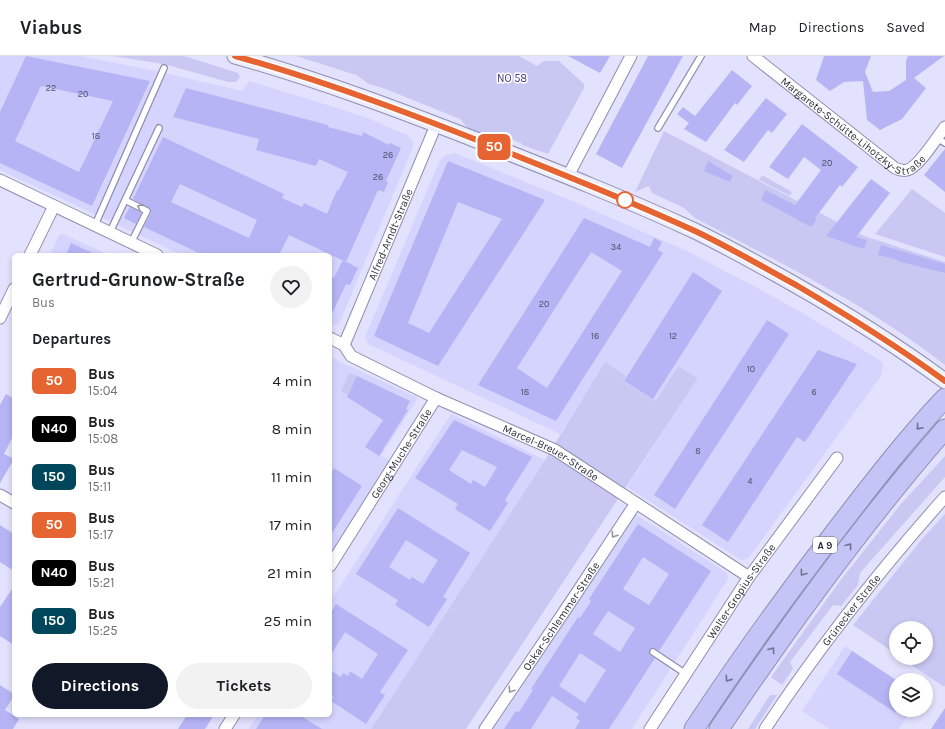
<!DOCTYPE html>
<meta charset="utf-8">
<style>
:root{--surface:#fff;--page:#f2f2f2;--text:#202124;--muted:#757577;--line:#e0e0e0;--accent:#111827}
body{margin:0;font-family:Karla,sans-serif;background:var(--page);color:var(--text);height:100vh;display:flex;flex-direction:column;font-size:15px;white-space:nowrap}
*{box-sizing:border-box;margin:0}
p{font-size:13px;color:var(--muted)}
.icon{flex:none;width:22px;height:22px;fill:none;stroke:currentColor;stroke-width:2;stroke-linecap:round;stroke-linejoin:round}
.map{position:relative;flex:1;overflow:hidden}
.sheet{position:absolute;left:12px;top:197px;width:320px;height:464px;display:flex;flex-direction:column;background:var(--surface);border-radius:6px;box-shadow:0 2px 6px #0003}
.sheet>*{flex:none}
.badge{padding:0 8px;border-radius:6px;font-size:14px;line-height:26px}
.controls{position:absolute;left:889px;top:565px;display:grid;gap:8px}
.controls a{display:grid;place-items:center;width:44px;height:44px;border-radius:50%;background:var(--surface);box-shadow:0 2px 6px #0003;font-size:20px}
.map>.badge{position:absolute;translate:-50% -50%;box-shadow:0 0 0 2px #fff}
h2{padding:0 20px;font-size:15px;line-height:36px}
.round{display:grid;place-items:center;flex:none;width:42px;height:42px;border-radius:21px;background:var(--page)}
.summary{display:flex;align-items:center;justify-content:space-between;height:68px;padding:0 20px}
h1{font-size:19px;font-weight:700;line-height:30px}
.action{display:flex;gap:8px;margin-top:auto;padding:8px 20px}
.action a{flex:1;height:46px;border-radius:24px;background:var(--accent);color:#fff;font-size:16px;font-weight:700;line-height:46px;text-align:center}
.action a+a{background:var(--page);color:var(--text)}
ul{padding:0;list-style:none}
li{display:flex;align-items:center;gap:12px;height:48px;padding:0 20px}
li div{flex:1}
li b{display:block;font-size:15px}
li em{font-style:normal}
li .badge{min-width:44px;font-weight:700;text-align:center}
header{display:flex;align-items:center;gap:24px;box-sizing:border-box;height:56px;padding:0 20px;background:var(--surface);border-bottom:1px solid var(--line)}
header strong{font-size:19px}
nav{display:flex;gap:22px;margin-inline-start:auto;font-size:14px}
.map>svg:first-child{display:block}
.built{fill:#d5d4ff}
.green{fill:#c9c8f3}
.building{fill:#b6b4f4;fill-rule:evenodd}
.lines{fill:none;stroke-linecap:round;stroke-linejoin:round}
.lane-casing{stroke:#8e8eaf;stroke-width:8}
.street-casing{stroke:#8e8eaf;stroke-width:13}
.secondary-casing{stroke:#8e8eaf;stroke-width:17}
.highway-casing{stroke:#908fb5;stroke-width:21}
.lane{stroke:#fff;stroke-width:5.5}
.street{stroke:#fff;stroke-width:11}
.secondary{stroke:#eeedfd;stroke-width:15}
.highway{stroke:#c5c4f7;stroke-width:19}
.oneway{stroke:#96969d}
.oneway2{stroke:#717190}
.line-casing{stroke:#fff;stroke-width:9}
.line{stroke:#e66432;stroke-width:6}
.stop-dot{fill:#fff;stroke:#e66432;stroke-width:2}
.labels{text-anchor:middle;stroke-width:3;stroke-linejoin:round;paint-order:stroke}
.number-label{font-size:9px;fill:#4f4f69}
.shield{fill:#fff;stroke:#6c6c76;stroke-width:1}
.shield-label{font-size:10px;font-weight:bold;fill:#2d2d3b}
.park-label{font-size:11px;fill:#423882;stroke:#fff}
.street-label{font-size:11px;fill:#2d2d3b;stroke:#fff}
</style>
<header>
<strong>Viabus</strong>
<nav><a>Map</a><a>Directions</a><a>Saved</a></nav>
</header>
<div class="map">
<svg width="945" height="673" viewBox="0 0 945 673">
<rect width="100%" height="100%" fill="#e2e2fe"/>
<path class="built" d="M0,0H80L152,14L242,35L249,25L318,46L370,63L407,79L413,85V91L339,268L335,269L330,267V199H182L0,114Z
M455,97L572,145L687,195L763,235L806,259L881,305L883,310L881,320L748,503L741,504L627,431L698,322L678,310L656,345L623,325L626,320L605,307L560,378L368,288L365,281L440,104L446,99Z
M63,178L109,199H50L59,179Z
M330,301L418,342L381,400L390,405L330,502Z
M451,358L545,404L371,673H249L258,659H330V546Z
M635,458L727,517L728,523L632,673H490Z
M845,590L896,624V654H911L899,673H829L802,655Z"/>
<path class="green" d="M112,0H184L238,17L240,21L236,26H228L164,8Z
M296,0H519L537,10L544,5H559L584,28V32L548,98L522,89L521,87L505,81H493L470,74L460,63L383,32L369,28L356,19Z
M664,75L864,180L945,206V309C869,249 780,207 695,162L684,152L652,137L649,130L635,136Z
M762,119L792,136L790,140L759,124Z
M912,133L945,157V201L875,178Z
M605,306L626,320L623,325L656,345L678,310L698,322L466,673H371L545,404Z
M349,317L357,320L348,339L341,336Z
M945,400V421L860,517L858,529L841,550L833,549L790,606L793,613L782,629L771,621L840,525L901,448Z
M945,458V629L944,631L901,602H926V572H896V598L853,569L922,483Z
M770,639H777L755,673H748Z"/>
<path class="building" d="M26,0L150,25L92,150L0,107V56ZM41,30L113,45L79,116L15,85Z
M568,0H610L600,17Z
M648,0H683L622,112L596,98Z
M824,0H871L865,16L873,36L889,35L906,24V5L908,0H944L914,22L926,32L902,63L880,74L867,64L863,25L844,26L830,35L816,24Z
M732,14L752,30L737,49L735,47L706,86L684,73L689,67L677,58L683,51L695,60Z
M186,32L328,69V71L362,80L363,76L389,89L390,87L401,92L386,125L388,126L384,136L378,134L346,206L289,179L279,199H203L144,171L151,157V153L133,143L163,81L284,138L282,142L302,151L304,147L327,158L337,134L338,135L348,116L319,103L316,110L256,94L259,83L173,61ZM180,128L257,164L249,182L171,146Z
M766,42L787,58L772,77L768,74L744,106L724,94Z
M802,68L858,111L842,131L840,129L815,162L817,163L811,171L761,144L765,134L795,149L821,114L804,101L788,123L769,111Z
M945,93V136L924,119Z
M448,105L545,144L438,310L374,280ZM458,146L502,163L429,277L408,267Z
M708,105L733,120L730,126L704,115Z
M871,123L890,137L856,181L867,184L864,193L826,180Z
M130,151L141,157L136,168L124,162Z
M584,162L650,191L654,182L662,186L658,194L663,197L556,365L478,329ZM591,196L622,215L547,332L517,312Z
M71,187L97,199H66Z
M881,189L945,208V217L897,205L898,204L878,199Z
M343,204L358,212L350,229L346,228L330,262V220L334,222Z
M693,216L722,235L653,343L624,325Z
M767,264L789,278L675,453L654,439Z
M818,294L857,308L805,386L797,381L728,486L702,469Z
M357,320L410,345L406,353L408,354L379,400L365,391L383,364L347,341Z
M6,338L14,343V378L4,398L14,403L0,427V349Z
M454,364L532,401L505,444L508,447L490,475L455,453L458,448L415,422ZM462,394L497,411L485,431L473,424L471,428L449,414Z
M334,412L362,430L330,480V419Z
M398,452L470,497L443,541L447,543L429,571L395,549L398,544L356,518ZM406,484L438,504L423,528L412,521L410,524L389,511Z
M638,468L711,515L659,595L654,592L649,594V598L655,602L609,673H575L580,665L576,662L579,658L552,640L531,673H504L516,655L519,656L533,634L531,633L578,561L580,562L591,545L589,543ZM643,501L669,518L649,549L623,533ZM608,555L635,572L620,596L593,578ZM580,597L606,614L585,647L559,630Z
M0,469L14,478V515L0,506Z
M14,530V589L0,580V551Z
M336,548L408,594L380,636L385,639L366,668L331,645L334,641L330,639V614L341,621L343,617L348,620L350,615L362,623L378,598L345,576L330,600V558Z
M852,595L896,624V657L837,618Z
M0,629L14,638V640L5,654L19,663L13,673H0Z
M945,652V673H931Z
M187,659H214L205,673H178Z
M265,659H299L322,673H256Z"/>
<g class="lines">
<g class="lane-casing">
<path id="lane" d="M658,72L701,0
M937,82L945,87
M125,144L147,155L131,187
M95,169L164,12
M110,176L159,72
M653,596L686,618"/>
</g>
<g class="street-casing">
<g id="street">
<path id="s1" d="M753,0L895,112C899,114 903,115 907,114C919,111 937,81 945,71"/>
<path d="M568,120L631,0"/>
<path d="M0,124L157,199"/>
<path d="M30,199L54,150"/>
<path d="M0,262L14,233"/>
<path d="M330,282L344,289"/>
<path id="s2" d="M344,289L351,300L359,304L436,342L555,394L749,521"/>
<path id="s3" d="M344,289L436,69"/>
<path d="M0,439L14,447"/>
<path id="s4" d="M330,510L436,342"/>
<path d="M225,673L234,659"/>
<path id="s5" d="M485,673L574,541L636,447"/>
<path id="s6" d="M650,673L749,521L837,402"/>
<path id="s7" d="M765,673C819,591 880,514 945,441"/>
</g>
</g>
<g class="secondary-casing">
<path id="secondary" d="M235,0C320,24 402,55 484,87C555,115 626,143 695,175C728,191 760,209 792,227C845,257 896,289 945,325"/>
</g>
<g class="highway-casing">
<path id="highway" d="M694,673C740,603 789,535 841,468C874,425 907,382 945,342
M719,673C789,569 862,468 945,373"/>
</g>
<use href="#lane" class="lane"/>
<use href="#street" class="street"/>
<use href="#secondary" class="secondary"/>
<use href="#highway" class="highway"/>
</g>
<defs><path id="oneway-chevron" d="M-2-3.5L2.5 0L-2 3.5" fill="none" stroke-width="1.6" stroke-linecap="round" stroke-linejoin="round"/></defs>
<g class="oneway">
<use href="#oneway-chevron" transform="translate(140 151) rotate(-150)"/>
<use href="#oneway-chevron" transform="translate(614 479) rotate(124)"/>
<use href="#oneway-chevron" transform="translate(511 634) rotate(124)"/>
</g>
<g class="oneway2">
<use href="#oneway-chevron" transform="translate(919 371) rotate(131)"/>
<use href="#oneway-chevron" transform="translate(849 490) rotate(-53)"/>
<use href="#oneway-chevron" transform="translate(803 517) rotate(127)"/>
<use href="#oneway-chevron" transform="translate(772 594) rotate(-54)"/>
<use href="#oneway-chevron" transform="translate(728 623) rotate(125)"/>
</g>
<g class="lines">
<g class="line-casing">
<path id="line" d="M235,0C331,27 425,63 517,100C577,124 636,148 695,175C729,191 763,211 796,229C847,259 897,290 945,325"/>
</g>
<use href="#line" class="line"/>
</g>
<circle class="stop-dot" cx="625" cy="144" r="8"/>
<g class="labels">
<g class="number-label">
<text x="51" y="35">22</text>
<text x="83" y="41">20</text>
<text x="96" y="83">18</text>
<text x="388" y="102">26</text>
<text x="827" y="110">20</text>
<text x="378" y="124">26</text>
<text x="616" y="194">34</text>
<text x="544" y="251">20</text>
<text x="595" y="283">16</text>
<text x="673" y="283">12</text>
<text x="751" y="316">10</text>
<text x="525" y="339">18</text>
<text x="814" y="339">6</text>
<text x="698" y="398">8</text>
<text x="750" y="428">4</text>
</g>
<rect class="shield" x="813" y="481" width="24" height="16" rx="3"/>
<g class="shield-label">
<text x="825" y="493">A 9</text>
</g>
<g class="park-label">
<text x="512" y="26">NO 58</text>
</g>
<g class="street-label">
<text dy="4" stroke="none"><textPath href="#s1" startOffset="126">Margarete-Schütte-Lihotzky-Straße</textPath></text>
<text dy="4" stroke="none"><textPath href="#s3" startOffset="120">Alfred-Arndt-Straße</textPath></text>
<text dy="4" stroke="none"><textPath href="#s4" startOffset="133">Georg-Muche-Straße</textPath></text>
<text dy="4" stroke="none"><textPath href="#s2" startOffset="235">Marcel-Breuer-Straße</textPath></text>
<text dy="4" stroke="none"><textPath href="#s6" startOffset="165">Walter-Gropius-Straße</textPath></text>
<text dy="4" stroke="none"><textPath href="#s7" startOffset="147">Grünecker Straße</textPath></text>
<text dy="4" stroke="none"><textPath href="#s5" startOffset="136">Oskar-Schlemmer-Straße</textPath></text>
</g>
</g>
</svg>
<div class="controls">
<a><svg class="icon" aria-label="locate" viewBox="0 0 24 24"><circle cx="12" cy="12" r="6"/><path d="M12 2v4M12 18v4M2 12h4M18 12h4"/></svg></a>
<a><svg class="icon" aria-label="layers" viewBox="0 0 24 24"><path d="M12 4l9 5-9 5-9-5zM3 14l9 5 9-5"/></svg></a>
</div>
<b class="badge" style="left:494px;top:91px;background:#e66432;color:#fff">50</b>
<section class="sheet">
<div class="summary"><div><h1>Gertrud-Grunow-Straße</h1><p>Bus</p></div><a class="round"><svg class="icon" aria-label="heart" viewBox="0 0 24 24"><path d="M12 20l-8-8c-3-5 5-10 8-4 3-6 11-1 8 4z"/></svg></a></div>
<h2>Departures</h2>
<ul>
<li><span class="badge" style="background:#e66432;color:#fff">50</span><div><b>Bus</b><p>15:04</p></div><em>4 min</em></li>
<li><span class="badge" style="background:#000;color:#fff">N40</span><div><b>Bus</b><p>15:08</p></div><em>8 min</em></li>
<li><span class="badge" style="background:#00465a;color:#fff">150</span><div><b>Bus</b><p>15:11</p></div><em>11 min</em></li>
<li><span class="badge" style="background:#e66432;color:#fff">50</span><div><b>Bus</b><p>15:17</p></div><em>17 min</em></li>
<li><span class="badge" style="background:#000;color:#fff">N40</span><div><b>Bus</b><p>15:21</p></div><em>21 min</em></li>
<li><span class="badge" style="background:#00465a;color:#fff">150</span><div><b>Bus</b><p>15:25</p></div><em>25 min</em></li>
</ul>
<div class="action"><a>Directions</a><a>Tickets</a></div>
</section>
</div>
